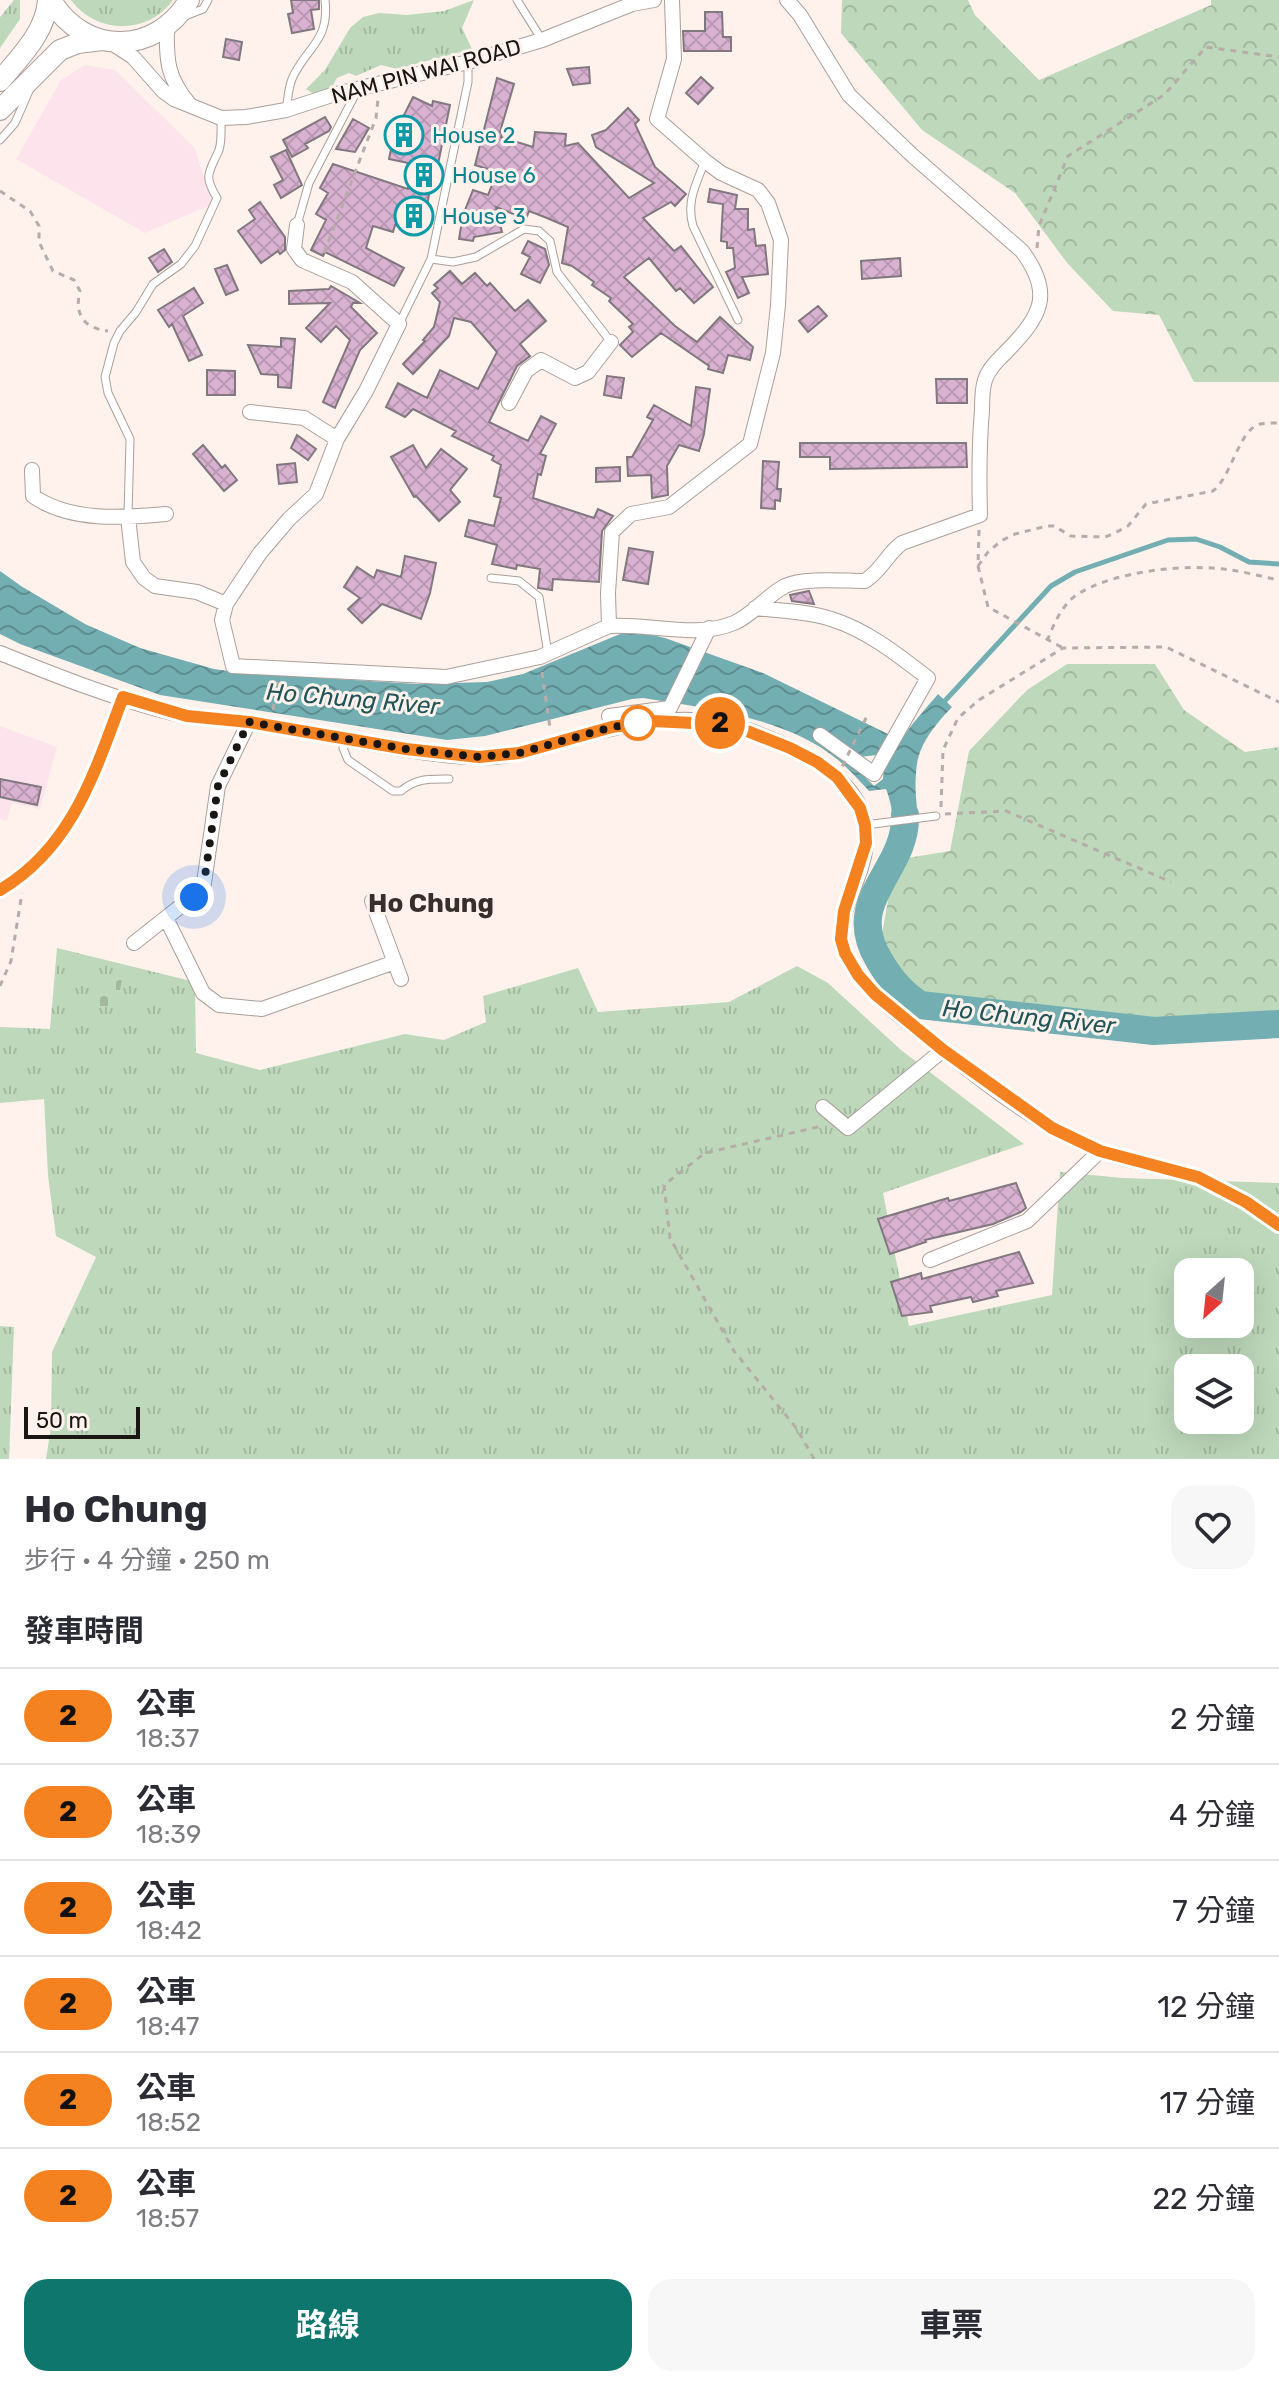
<!DOCTYPE html>
<html lang="zh-TW">
<meta charset="utf-8">
<style>
:root{--surface:#fff;--page:#f7f7f7;--text:#2b2b33;--muted:#7c7c81;--line:#e1e1e2;--accent:#0f766e}
body{margin:0;font-family:Rubik,"Noto Sans TC",sans-serif;background:var(--page);color:var(--text);height:100vh;display:flex;flex-direction:column;font-size:30px;white-space:nowrap}
*{box-sizing:border-box;margin:0}
p{font-size:26px;color:var(--muted)}
.icon{flex:none;width:44px;height:44px;fill:none;stroke:currentColor;stroke-width:2;stroke-linecap:round;stroke-linejoin:round}
.map{position:relative;height:1459px;overflow:hidden}
.panel{display:flex;flex-direction:column;background:var(--surface);flex:1}
.panel>*{flex:none}
.badge{padding:0 16px;border-radius:26px;font-size:28px;line-height:52px}
.needle{width:52px;rotate:207deg}
.buttons{position:absolute;left:1174px;top:1258px;display:grid;gap:16px}
.buttons a{display:grid;place-items:center;width:80px;height:80px;border-radius:16px;background:var(--surface);box-shadow:0 8px 32px #0002;font-size:40px}
.scale{position:absolute;left:24px;bottom:20px;width:116px;box-sizing:border-box;padding-left:8px;border:4px solid #1a1614;border-top:0;font-size:22px;line-height:28px;white-space:nowrap;color:#1a1614;-webkit-text-stroke:6px #fff2ed;paint-order:stroke}
.you{position:absolute;width:40px;height:40px;margin:-20px;border:6px solid #fff;border-radius:50%;background:#1a73e8;box-shadow:0 0 0 12px #1a73e833}
.map>.badge{position:absolute;translate:-50% -50%;box-shadow:0 0 0 4px #fff}
h2{padding:0 24px;font-size:30px;line-height:72px}
.round{display:grid;place-items:center;flex:none;width:84px;height:84px;border-radius:24px;background:var(--page)}
.summary{display:flex;align-items:center;justify-content:space-between;height:136px;padding:0 24px}
h1{font-size:38px;font-weight:700;line-height:60px}
.action{display:flex;gap:16px;margin-top:auto;padding:16px 24px}
.action a{flex:1;height:92px;border-radius:24px;background:var(--accent);color:#fff;font-size:32px;font-weight:700;line-height:92px;text-align:center}
.action a+a{background:var(--page);color:var(--text)}
ul{padding:0;list-style:none}
li{display:flex;align-items:center;gap:24px;height:96px;padding:0 24px;border-top:2px solid var(--line)}
li div{flex:1}
li b{display:block;font-size:30px}
li em{font-style:normal}
li .badge{min-width:88px;font-weight:700;text-align:center}
.map>svg:first-child{display:block}
.industrial{fill:#fde4ec}
.grass{fill:url(#grass-tufts);fill-rule:evenodd}
.forest{fill:url(#forest-crowns)}
.cemetery{fill:url(#cemetery-stones)}
.water{fill:url(#water-waves)}
.lines{fill:none;stroke-linecap:round;stroke-linejoin:round}
.stream{stroke:#72aeb2;stroke-width:5}
.river{stroke:#72aeb2;stroke-width:28}
.building{fill:url(#building-cross-hatch);stroke:#81787f;stroke-width:2}
.service-casing{stroke:#aa9e99;stroke-width:9}
.minor-casing{stroke:#aa9e99;stroke-width:16}
.secondary-casing{stroke:#aa9e99;stroke-width:22}
.path{stroke:#b7aca8;stroke-width:3;stroke-dasharray:6 6;stroke-linecap:butt}
.service{stroke:#fff;stroke-width:7}
.minor{stroke:#fff;stroke-width:14}
.secondary{stroke:#fff;stroke-width:20}
.path-bridge{stroke:#b7aca8;stroke-width:3;stroke-dasharray:6 6;stroke-linecap:butt}
.line-casing{stroke:#fff;stroke-width:18}
.line{stroke:#f58220;stroke-width:12}
.walk{stroke:#1a1614;stroke-width:8;stroke-dasharray:0 14.4}
.stop-dot{fill:#fff;stroke:#f58220;stroke-width:4}
.labels{text-anchor:middle;stroke-width:6;stroke-linejoin:round;paint-order:stroke}
.street-label{font-size:22px;fill:#1a1614;stroke:#fff2ed}
.culture-label{font-size:22px;fill:#0d838f;stroke:#fff2ed;text-anchor:start}
.water-label{font-size:24px;font-style:italic;fill:#205458;stroke:#fff2ed}
.quarter-label{font-size:26px;font-weight:bold;fill:#382f2b;stroke:#fff2ed}
</style>
<div class="map">
<svg width="1279" height="1459" viewBox="0 0 1279 1459">
<defs>
<pattern id="grass-tufts" width="24" height="20" patternUnits="userSpaceOnUse" patternTransform="scale(2)"><rect width="24" height="20" fill="#bdd8bb"/><path d="M3 7l-1-3M5 7V3M7 7l1-3M15 17l-1-3M17 17v-4M19 17l1-3" fill="none" stroke="#a2b9a0"/></pattern>
<pattern id="forest-crowns" width="20" height="18" patternUnits="userSpaceOnUse" patternTransform="scale(2)"><rect width="20" height="18" fill="#bdd8bb"/><path d="M2 6a3 3 0 1 1 6 0M12 15a3 3 0 1 1 6 0" fill="none" stroke="#a2b9a0"/></pattern>
<pattern id="cemetery-stones" width="16" height="16" patternUnits="userSpaceOnUse" patternTransform="scale(2)"><rect width="16" height="16" fill="#bdd8bb"/><path d="M2 7V4a2 2 0 0 1 4 0v3zM10 15v-3a2 2 0 0 1 4 0v3z" fill="#a2b9a0"/></pattern>
<pattern id="water-waves" width="16" height="10" patternUnits="userSpaceOnUse" patternTransform="scale(2)"><rect width="16" height="10" fill="#72aeb2"/><path d="M0 5q4-4 8 0t8 0" fill="none" stroke="#5d8d90"/></pattern>
<pattern id="building-cross-hatch" width="8" height="8" patternUnits="userSpaceOnUse" patternTransform="scale(2)"><rect width="8" height="8" fill="#d9b2d2"/><path d="M0 0l8 8M0 8l8-8" fill="none" stroke="#ba98b3"/></pattern>
</defs>
<rect width="100%" height="100%" fill="#fff2ed"/>
<path class="industrial" d="M85,65L115,70L194,147L213,204L145,233L16,159L61,80Z
M0,726L57,747L40,809L12,803L7,821L0,819Z"/>
<path class="grass" d="M14,0H20V19L0,48V17Z
M71,0H173C148,35 97,35 71,0Z
M474,0L462,28L472,49L397,69L381,65L356,76L349,73L337,78L331,89L312,93L306,89L325,70L350,28L363,17L379,13L407,15L444,11Z
M57,948L195,982L196,1053L260,1070L405,1034L444,1040L486,1022L483,996L578,968L598,1012L729,1002L797,966L828,983L901,1050L1024,1144L883,1193L909,1326L1052,1295L1060,1172L1123,1178L1279,1183V1459H46L51,1427L52,1352L96,1257L56,1236L48,1176L44,1099L0,1103V1027L50,1029ZM1188,1272H1240V1324H1188ZM1188,1368H1240V1420H1188Z
M0,1326L14,1327L9,1459H0Z"/>
<path class="forest" d="M842,0H968L975,15L1039,80L1211,5V0H1279V382H1194L1159,315L1113,311L1068,264L1015,193L922,130L841,33Z
M1067,664H1155L1184,710L1245,752L1279,747V1036L1133,1041L997,1021L925,1016L879,952L895,860L950,851L969,751L1027,690Z"/>
<path class="cemetery" d="M101,976L122,980L116,1009L94,1005Z"/>
<path class="water" d="M0,571L21,586L85,624L140,648L214,669L244,673L417,684L487,682L523,674L625,632L643,633L665,638L763,673L890,735L876,755L861,757L854,766L874,786L883,779C882,756 923,712 938,694L952,707C934,726 917,746 916,773C913,812 926,813 905,853L890,848C894,826 894,810 886,789L869,791C859,780 849,769 838,760C788,718 706,708 643,698L632,699L485,736L447,740L160,695L20,644L0,634Z"/>
<g class="lines">
<path class="stream" d="M942,704L1051,586L1075,572L1168,540L1196,539L1220,547L1249,562L1279,564"/>
<path class="river" d="M905,815C907,872 842,899 879,960C890,979 901,992 920,1005L1154,1031L1279,1024"/>
</g>
<path class="building" d="M291,0H319V9L311,10L314,29L292,33L288,14L293,13Z
M705,12H722L723,37H731V51H684L683,31H705Z
M226,39L242,42L239,60L223,57Z
M589,67L590,83L573,85L567,69Z
M701,77L713,88L698,104L686,93Z
M497,78L514,84L500,132L502,133L501,137L533,147L535,132L566,134L565,146L578,143L629,198L654,183L596,147L592,135L606,130L628,108L639,120L635,124L655,167L686,194L675,206L671,202L643,218L674,251L681,246L713,287L694,303L680,288L676,291L649,258L624,277L675,326L697,342L720,317L753,347L750,360L728,355L723,373L708,369L709,366L661,333L632,357L620,345L633,332L629,327L633,324L609,301L611,298L592,285L594,282L572,266L562,263L568,227L547,218L529,211L526,219L496,207L502,232L474,237L473,241L459,239L463,215L473,190L488,195L497,172L475,165Z
M413,97L432,106L433,101L450,105L434,184H431L427,206L423,205L418,229L395,225L393,232L373,226L366,248L404,268L394,286L325,252L323,256L311,250L326,220L316,214L328,193L320,188L333,164L408,189L413,164L389,159L396,124L399,125Z
M325,117L331,127L329,131L305,144L308,148L292,157L283,140Z
M353,119L369,128L355,152L336,149Z
M286,150L302,185L281,198L274,185L283,180L271,157Z
M710,189L737,195L735,209H748V230L754,229L756,246L765,245L768,274L742,277L749,293L738,298L726,272L735,268L733,248H727V242L721,241L723,204L708,202Z
M260,202L285,237V250L280,254L278,251L261,263L238,231L255,219L249,210Z
M528,241L545,249L549,265L540,283L521,274L530,257L522,253Z
M164,249L172,262L158,272L149,258Z
M900,258L901,276L862,279L861,261Z
M227,265L238,290L226,295L215,269Z
M450,271L462,284L475,273L487,286L490,283L515,311L528,300L546,321L520,344L530,356L517,366L489,422L528,441L541,416L556,424L540,454L546,456L541,475L538,474L533,498L594,518L598,509L613,516L602,531L599,582L553,579L552,590L538,588L540,569L517,565L516,569L492,564L497,545L465,536L469,520L494,526L501,498L494,496L501,465L492,460L494,456L452,436L456,431L413,409L405,417L386,407L398,383L427,398L440,370L478,389L497,352L471,322L454,318L449,336L413,374L403,364L425,341L423,340L434,327L440,302L432,293L438,288L434,285Z
M331,286L360,303H353L351,307L377,333L360,350L335,408L323,402L350,340L336,326L321,342L306,328L330,303L289,304V291L329,289Z
M194,288L203,303L183,316L202,355L189,361L172,324L169,327L158,310Z
M818,306L827,316L808,332L799,321Z
M281,338L295,339L291,388L278,387V375L261,374L248,345L281,347Z
M207,370L235,371V395H207Z
M607,376L624,378L621,398L604,395Z
M936,379H967V403H937Z
M696,387L710,389L704,434L699,451L679,445L667,466L668,495L652,498L651,475L628,476L627,457H632L653,420L647,417L654,405L691,426Z
M297,435L316,449L308,460L291,448Z
M800,443H966L967,467L830,469V457H800Z
M203,445L222,468L225,465L237,480L224,491L193,454Z
M413,445L426,468L441,449L467,469L450,490L460,502L439,521L416,496L414,497L391,457Z
M763,461L779,462L777,489H781L780,501L775,500V509L761,508Z
M295,463L297,482L279,484L277,465Z
M620,467V481L596,482V468Z
M629,548L653,552L648,584L623,580Z
M405,556L436,563L430,593L421,619L382,604L362,623L348,609L360,598L344,587L357,567L374,578L377,570L401,577Z
M809,591L814,604L792,601L790,595Z
M0,779L41,787L37,805L0,797Z
M1016,1183L1026,1208L1021,1212L993,1224L925,1240L926,1242L890,1254L878,1219L948,1198L949,1201Z
M1019,1252L1033,1283L996,1291L998,1296L973,1302L971,1297L930,1306L932,1312L902,1316L891,1282L921,1273L922,1279Z"/>
<g class="lines">
<g class="service-casing">
<path id="service" d="M517,0L542,40
M185,16L203,9L208,0
M286,110C288,100 288,89 292,79C305,48 330,42 325,0
M0,140L15,123L29,91
M705,161C696,184 686,202 693,226L738,320
M297,225L309,183L358,89
M431,259L453,262L476,257L524,229L539,231L550,241L557,272L611,342
M399,324L431,259L468,82V62
M128,516L130,439L108,393L105,377L114,343L120,331L136,312L153,284L181,264L195,246L217,198C203,175 209,173 219,150C222,141 221,128 221,118
M491,578L519,581L539,597L548,654
M346,739L343,748L348,760L393,791H401C416,778 430,779 449,779
M865,825L936,816"/>
</g>
<g class="minor-casing">
<path id="minor" d="M672,0L674,59L657,119L705,161L721,173L758,190L768,203L781,240L778,305L773,353L750,444L669,507L631,514L612,532L608,593L609,626C649,623 696,639 734,623C753,615 766,596 785,586C804,577 843,581 865,581C881,571 887,554 902,543L980,515C979,479 979,445 982,410C982,400 982,389 985,380C989,368 998,360 1007,351C1041,316 1054,294 1022,251L913,156L849,95L800,15L787,0
M167,26C166,60 167,78 190,105
M110,42L133,57L163,91L174,99L221,118L246,117L286,110L332,95L468,62L542,40L632,4L654,0
M297,225L294,249L302,260L352,282L399,324L366,391L337,439L316,494L289,519L260,553L226,604L222,620L233,666L446,677L540,657L609,626
M509,403L526,371L541,360L575,378L588,372L611,342
M250,412L304,418L337,439
M32,470L33,496C70,522 123,518 166,514
M128,517L133,562L144,578L155,586L197,592L226,604
M755,608C780,611 807,611 831,619C867,630 898,655 928,678L874,774L820,735
M0,653C54,675 115,699 172,713C196,718 220,719 243,721C272,725 301,731 329,736C383,745 440,759 494,757C515,756 536,748 556,743C618,726 688,707 751,731C799,749 873,781 866,845C860,897 818,927 861,978C881,1003 907,1022 932,1041C983,1082 1037,1125 1098,1150C1129,1163 1165,1165 1197,1177C1226,1188 1253,1207 1279,1225
M612,727L609,716L670,708L709,628
M0,890C75,845 94,773 123,697
M372,901L401,979
M166,918L203,993L219,1005L262,1009L395,962
M134,943L200,891L204,883L218,786L249,722
M823,1107L848,1128L943,1050
M930,1260L1027,1221L1100,1151"/>
</g>
<g class="secondary-casing">
<path id="secondary" d="M51,0C84,56 156,56 189,0
M0,81C20,57 46,32 48,0
M0,110L60,50L78,43L102,40"/>
</g>
<path class="path" d="M0,191L30,211L39,226V242L53,271L74,280L80,291C74,315 84,328 108,331
M1037,248L1039,226L1068,156L1164,95L1206,47L1279,57
M324,253L376,118L378,99
M979,530L978,566L988,607L1063,648
M978,566L988,552L1001,541L1015,534L1047,526H1054L1071,536L1105,537L1113,534L1128,526L1146,504L1213,491C1232,476 1239,429 1260,424C1265,423 1273,423 1279,423
M1047,641C1054,624 1062,604 1078,594C1114,571 1188,563 1230,570C1246,572 1263,577 1279,580
M542,672L550,728
M273,710L278,682
M941,807L943,750L958,718L979,700L1063,648L1166,647L1279,702
M945,814L1006,811L1171,882
M0,986L11,961L22,893
M814,1459L797,1429L734,1351L670,1238L664,1185L705,1153L822,1126"/>
<use href="#service" class="service"/>
<use href="#minor" class="minor"/>
<use href="#secondary" class="secondary"/>
<path class="path-bridge" d="M837,777L867,716"/>
</g>
<g class="lines">
<g class="line-casing">
<path id="line" d="M0,890C73,847 95,771 123,697L187,716L249,722L406,749L479,757L519,753L612,727L653,721L732,725L790,748L817,762L837,777L860,808L865,825L866,843L844,911L841,939L845,953L858,975L875,994L943,1050L1052,1128L1100,1151L1198,1177L1246,1202L1279,1225"/>
</g>
<use href="#line" class="line"/>
<path class="walk" d="M194,897L200,891L204,883L218,786L249,722L406,749L479,757L519,753L612,727L638,723"/>
</g>
<defs>
<g id="building-ring" transform="scale(2)"><circle r="9.5" fill="#fff2ed" stroke="#0f9aa8" stroke-width="1.5"/><path d="M-4-6H4V6H1V3H-1V6H-4ZM-2.5-4.3h1.7v1.8h-1.7ZM.8-4.3h1.7v1.8H.8ZM-2.5-1h1.7V.8h-1.7ZM.8-1h1.7V.8H.8Z" fill="#0f9aa8"/></g>
</defs>
<g fill-rule="evenodd">
<use href="#building-ring" x="404" y="135"/>
<use href="#building-ring" x="424" y="175"/>
<use href="#building-ring" x="414" y="216"/>
</g>
<circle class="stop-dot" cx="638" cy="723" r="16"/>
<g class="labels">
<g class="street-label">
<text transform="translate(426 71) rotate(-15)" y="8">NAM PIN WAI ROAD</text>
</g>
<g class="culture-label">
<text x="432" y="143">House 2</text>
<text x="452" y="183">House 6</text>
<text x="442" y="224">House 3</text>
</g>
<g class="water-label">
<text transform="translate(353 699) rotate(5)" y="8">Ho Chung River</text>
<text transform="translate(1029 1017) rotate(6)" y="8">Ho Chung River</text>
</g>
<g class="quarter-label">
<text x="431" y="912">Ho Chung</text>
</g>
</g>
</svg>
<div class="buttons">
<a><svg class="needle" viewBox="-14 -14 28 28"><path d="M0-13l5 13h-10z" fill="#e53935"/><path d="M0 13l5-13h-10z" fill="#7c7c81"/></svg></a>
<a><svg class="icon" aria-label="layers" viewBox="0 0 24 24"><path d="M12 4l9 5-9 5-9-5zM3 14l9 5 9-5"/></svg></a>
</div>
<div class="scale">50 m</div>
<div class="you" style="left:194px;top:897px"></div>
<b class="badge" style="left:720px;top:723px;background:#f58220;color:#111">2</b>
</div>
<section class="panel">
<div class="summary"><div><h1>Ho Chung</h1><p>步行 · 4 分鐘 · 250 m</p></div><a class="round"><svg class="icon" aria-label="heart" viewBox="0 0 24 24"><path d="M12 20l-8-8c-3-5 5-10 8-4 3-6 11-1 8 4z"/></svg></a></div>
<h2>發車時間</h2>
<ul>
<li><span class="badge" style="background:#f58220;color:#111">2</span><div><b>公車</b><p>18:37</p></div><em>2 分鐘</em></li>
<li><span class="badge" style="background:#f58220;color:#111">2</span><div><b>公車</b><p>18:39</p></div><em>4 分鐘</em></li>
<li><span class="badge" style="background:#f58220;color:#111">2</span><div><b>公車</b><p>18:42</p></div><em>7 分鐘</em></li>
<li><span class="badge" style="background:#f58220;color:#111">2</span><div><b>公車</b><p>18:47</p></div><em>12 分鐘</em></li>
<li><span class="badge" style="background:#f58220;color:#111">2</span><div><b>公車</b><p>18:52</p></div><em>17 分鐘</em></li>
<li><span class="badge" style="background:#f58220;color:#111">2</span><div><b>公車</b><p>18:57</p></div><em>22 分鐘</em></li>
</ul>
<div class="action"><a>路線</a><a>車票</a></div>
</section>
